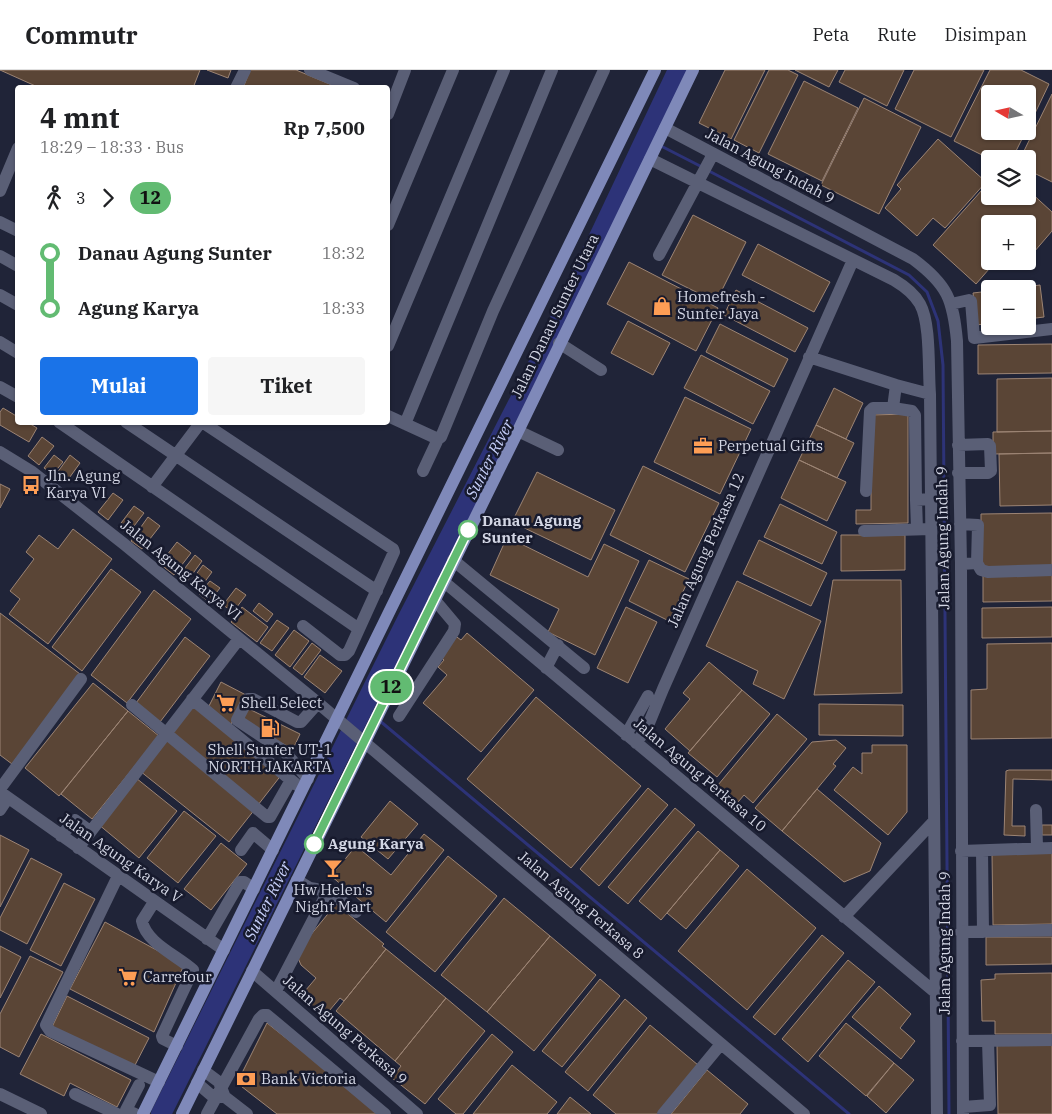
<!DOCTYPE html>
<html lang="id">
<meta charset="utf-8">
<style>
:root{--surface:#fff;--page:#f6f6f6;--text:#202124;--muted:#757577;--line:#e0e0e0;--accent:#1a73e8}
body{margin:0;font-family:"IBM Plex Serif",serif;background:var(--page);color:var(--text);height:100vh;display:flex;flex-direction:column;font-size:19px;white-space:nowrap}
*{box-sizing:border-box;margin:0}
p{font-size:16px;color:var(--muted)}
.icon{flex:none;width:28px;height:28px;fill:none;stroke:currentColor;stroke-width:2;stroke-linecap:round;stroke-linejoin:round}
.map{position:relative;flex:1;overflow:hidden}
.panel{position:absolute;left:15px;top:15px;width:375px;height:340px;display:flex;flex-direction:column;background:var(--surface);border-radius:5px;box-shadow:0 1px 4px #0004}
.panel>*{flex:none}
.badge{padding:0 10px;border-radius:16px;font-size:18px;line-height:32px}
.needle{width:32px;rotate:279deg}
.fabs{position:absolute;left:981px;top:15px;display:grid;gap:10px}
.fabs a{display:grid;place-items:center;width:55px;height:55px;border-radius:5px;background:var(--surface);box-shadow:0 1px 4px #0004;font-size:25px}
.map>.badge{position:absolute;translate:-50% -50%;box-shadow:0 0 0 2px #fff}
.legs{display:flex;align-items:center;gap:8px;height:55px;padding:0 25px;font-size:16px}
.legs p{margin-inline-start:auto}
.summary{display:flex;align-items:center;justify-content:space-between;height:85px;padding:0 25px}
h1{font-size:28px;font-weight:700;line-height:38px}
.button{display:flex;gap:10px;margin-top:auto;padding:10px 25px}
.button a{flex:1;height:58px;border-radius:5px;background:var(--accent);color:#fff;font-size:20px;font-weight:700;line-height:58px;text-align:center}
.button a+a{background:var(--page);color:var(--text)}
ul{padding:0 25px;list-style:none}
li{display:flex;align-items:center;gap:18px;height:55px;font-size:19px}
li i{display:grid;place-items:center;width:8px;height:100%;margin:0 6px;background:currentColor}
li i::after{content:'';width:12px;height:12px;margin:-6px;border:4px solid;border-radius:50%;background:var(--surface)}
li p{margin-inline-start:auto}
li:first-child i{background:linear-gradient(#0000 50%,currentColor 0)}
li:last-child i{background:linear-gradient(currentColor 50%,#0000 0)}
header{display:flex;align-items:center;gap:30px;box-sizing:border-box;height:70px;padding:0 25px;background:var(--surface);border-bottom:1px solid var(--line)}
header strong{font-size:24px}
nav{display:flex;gap:28px;margin-inline-start:auto;font-size:18px}
.map>svg:first-child{display:block}
.lines{fill:none;stroke-linecap:round;stroke-linejoin:round}
.stream{stroke:#2d3378;stroke-width:3}
.river{stroke:#2d3378;stroke-width:20}
.building{fill:#5a4536;stroke:#9c8474}
.minor{stroke:#5a5f76;stroke-width:12}
.major{stroke:#7f89b9;stroke-width:12}
.line-1-casing{stroke:#fff;stroke-width:11}
.line-1{stroke:#62bb72;stroke-width:8}
.stop-1-dot{fill:#fff;stroke:#62bb72;stroke-width:2.5}
.labels{text-anchor:middle;stroke-width:5;stroke-linejoin:round;paint-order:stroke}
.street-label{font-size:15px;fill:#d3d6e4;stroke:#171a2d}
.poi-label{font-size:15px;fill:#d3d6e4;stroke:#171a2d;text-anchor:start}
.stop-label{font-size:15px;font-weight:bold;fill:#d3d6e4;stroke:#171a2d;text-anchor:start}
.water-label{font-size:16px;font-style:italic;fill:#c6cff9;stroke:#171a2d}
</style>
<header>
<strong>Commutr</strong>
<nav><a>Peta</a><a>Rute</a><a>Disimpan</a></nav>
</header>
<div class="map">
<svg width="1052" height="1044" viewBox="0 0 1052 1044">
<rect width="100%" height="100%" fill="#202438"/>
<g class="lines">
<path class="stream" d="M646,68L655,73
M661,76L702,97
M707,100L909,205L927,222L938,251L943,295L949,1044
M363,637L373,645
M380,651L849,1044"/>
<path class="river" d="M161,1044L406,552L546,279L678,0"/>
</g>
<path class="building" d="M0,0H200L193,18H40Z
M207,0H231L228,8Z
M250,0H296L332,15L331,18H243Z
M725,0H765L731,69L699,53Z
M769,0H788L798,5L759,83L734,70Z
M795,0H838L829,17Z
M845,0H904L887,36L839,12Z
M914,0H984L951,67L895,39Z
M990,0H1021L1049,14L1028,58V24H990V61H1026L1012,89H990L954,71Z
M804,11L858,38L822,111L768,84Z
M1052,24V112L1028,100V89H1020Z
M864,28L921,57L879,144L821,115Z
M938,69L986,112L945,158L933,148L917,166L885,138L901,119L897,115Z
M990,111V126H1028V120L1052,142V161L1028,189V154H990V191H996L976,214L933,175Z
M693,145L746,172L716,232L662,205Z
M758,174L830,212L814,242L742,205Z
M629,192L718,238L696,281L607,234Z
M1040,215L1044,247L1028,249V219H1011Z
M736,220L808,258L795,282L724,245Z
M990,221V253L977,255L973,223Z
M628,251L670,273L653,305L611,283Z
M720,254L788,289L774,317L706,282Z
M1052,274V303L978,304V275Z
M701,285L770,321L753,354L684,318Z
M1052,308V361L997,362V309Z
M834,318L863,333L846,369L816,355Z
M685,327L751,359L720,424L654,392Z
M3,338L18,347V352H27L37,358L29,372L0,355V342Z
M908,344V453L856,454V440H871V345Z
M816,355L854,373L837,408L799,390Z
M1052,361V383L993,384V362Z
M42,367L54,376L39,395L28,386Z
M1052,383V435L1000,436L999,384Z
M54,385L63,392L53,404L44,398Z
M70,385L80,393L67,411L57,403Z
M799,390L846,412L827,451L781,428Z
M643,396L719,433L685,502L610,465Z
M537,402L615,440L591,490L512,452Z
M0,414L10,419L0,438Z
M113,423L123,430L108,450L98,442Z
M780,434L837,462L822,494L764,467Z
M134,436L144,443L128,464L118,457Z
M1052,443V496L981,497V444Z
M148,447L160,456L142,479L131,471Z
M73,459L112,489L48,574L9,544L20,529L10,521L34,489L26,482L39,465L58,479Z
M841,465H905V500L841,501Z
M507,467L588,507L604,474L639,491L595,585L548,562L559,539L490,505Z
M759,470L827,503L811,536L743,504Z
M177,472L191,483L174,505L160,494Z
M195,485L202,491L186,513L178,507Z
M649,490L689,509L669,551L629,531Z
M203,495L212,502L198,521L189,514Z
M111,499L141,522L82,601L52,577Z
M1052,504V531L983,532V505Z
M833,510H901L902,623L814,625Z
M210,511L220,518L209,532L199,524Z
M737,511L821,551L784,629L753,614L758,601L706,576Z
M236,518L246,525L233,542L223,535Z
M154,520L191,549L127,633L91,605Z
M259,533L273,544L267,552L253,541Z
M242,537L268,557L257,572L231,552Z
M626,537L657,552L628,613L597,598Z
M1052,537V567L982,568V538Z
M0,543L80,604L12,694L0,685Z
M277,550L289,558L272,581L260,573Z
M294,560L309,571L290,597L275,585Z
M467,563L534,620L481,682L423,633L447,605L438,597L444,590L438,585L454,565L461,570Z
M185,567L210,586L160,652L136,633Z
M312,573L321,580L302,605L293,598Z
M1052,573V668L971,669V620L987,619V574Z
M320,585L342,601L325,623L304,607Z
M709,592L742,620L690,681L665,659L690,629L683,623Z
M221,612L246,625L231,654L206,642Z
M93,613L128,641L59,726L25,698Z
M742,620L770,644L717,707L688,683Z
M536,627L641,716L571,798L467,709Z
M192,632L282,704L258,735L168,662Z
M819,634L903,635V666L819,665Z
M247,638L300,664L293,679L239,652Z
M128,641L159,666L92,749L61,724Z
M777,644L807,669L753,733L744,725L733,738L713,721Z
M167,668L255,739L229,772L140,701Z
M836,670L846,678L833,694L836,696L782,761L755,738L812,672Z
M872,675H907V742L888,765L834,720L853,697L862,704V683H872Z
M1009,700H1052V710L1013,709L1012,756H1025V766L1004,765L1006,701Z
M136,708L177,741L139,788L98,754Z
M648,718L668,735L599,816L580,799Z
M817,719L881,773L870,801L844,812L782,761Z
M390,731L418,754L388,789L361,767Z
M675,738L695,755L628,834L608,817Z
M184,741L216,766L178,813L147,788Z
M1042,755H1052V765H1042Z
M698,761L720,780L661,850L639,831Z
M424,764L444,780L386,852L331,806L356,776L391,805Z
M0,765L29,780L0,837Z
M221,773L247,794L211,840L184,819Z
M720,780L739,796L686,859L667,843Z
M1052,783V854L993,855L992,784Z
M448,786L497,826L435,902L386,862Z
M31,788L62,804L27,874L0,860V848Z
M747,799L816,858L747,940L678,881Z
M64,813L95,829L61,896L30,880Z
M504,828L550,866L487,942L441,905Z
M336,834L384,874L382,876L386,879L344,931L340,928L324,947L300,927L316,908L301,895L298,888L300,878Z
M105,852L184,895L154,962L70,919Z
M822,865L844,883L775,965L753,947Z
M550,866L596,905L534,981L487,942Z
M986,867H1052V894L986,895Z
M0,876L21,887L0,928Z
M386,879L446,928L395,991L336,941Z
M30,886L63,902L19,987L0,977V944Z
M848,890L875,912L808,992L782,969Z
M1052,903V964H995V951H982L981,910L995,909V904Z
M600,909L620,926L562,997L542,981Z
M879,916L911,944L900,958L915,971L901,989L852,947Z
M67,926L149,968L133,999L52,957Z
M446,928L485,961L425,1034L392,1008L401,996L395,991Z
M625,929L647,948L588,1021L565,1002Z
M267,953L382,1044H277L237,1013Z
M846,953L894,993L866,1026L819,986Z
M650,955L698,995L658,1044H616L593,1025Z
M41,964L131,1010L117,1037L70,1013L64,1026L20,1004Z
M492,964L513,982L463,1044H456L438,1029Z
M997,974H1052V1044H998Z
M894,993L914,1010L886,1043L867,1026Z
M512,995L557,1032L547,1044H473Z
M707,1000L748,1034L740,1044H671Z
M570,1027L591,1044H557Z"/>
<g class="lines">
<path class="minor" d="M310,0L354,18
M236,18L245,0
M388,44L405,0
M665,58L913,189C948,215 953,230 957,271L961,494L963,1044
M650,89L894,210C904,216 914,223 920,234C931,254 928,300 930,324L937,1044
M0,121L18,78
M0,152L18,161
M388,155L453,0
M659,185L713,84
M0,186L18,196
M0,225L18,235
M951,234L969,230L971,231L974,268L1052,259
M0,272L18,283
M559,273L601,300
M388,276L504,0
M809,287L896,315L930,324
M896,315L893,338L912,341L915,345L916,430L931,429
M0,317L18,327
M388,346L438,369
M59,352L359,559
M126,352L377,521
M202,352L393,479L394,482L349,581L345,585H340L303,556
M405,354L552,0
M518,361L558,380
M958,375L988,374L990,376L991,401L988,403H958
M0,382L31,401L124,474L318,633L804,1044
M423,401L438,369L441,367L493,241L604,0
M152,417L201,352
M866,421L870,341L873,338H893
M916,430L917,459
M960,454L978,455L977,493
M864,461L931,459
M453,490L584,598
M961,494L977,493L981,500L988,502L1052,500
M443,511L936,923
M546,598L558,575
M192,629L297,715
M132,635L267,747H270L291,710
M399,646L454,561L455,554L434,529
M626,665L648,626
M636,673L647,658L663,619L853,190
M308,709L284,681L237,650L248,629H253L297,652H301L318,633
M0,719L81,609
M0,722L224,880
M0,740L8,728
M1036,740L1037,778
M61,766L75,750L90,761
M78,778L239,569
M241,780L253,763L273,780
M961,781L1052,778
M982,781L983,862
M118,806L46,955L50,961L159,1012
M297,810L310,818L328,821L356,842
M154,832L142,851C146,873 178,886 193,900L162,966L163,969L177,976
M844,847L934,751
M961,862L1052,860
M207,869L240,812H244L254,819
M252,901L417,1044
M276,921L328,821
M962,971L1052,970
M203,1000L219,1012L224,1025
M197,1013L211,1025L225,1027L247,1044
M0,1024L41,1044
M75,1024L117,1044
M963,1037L990,1035L988,971
M135,1044L126,1040L139,1015
M207,1044L259,949L263,945H267L385,1044
M663,1044L721,974"/>
<path class="major" d="M143,1044L655,0
M182,1044L518,361L693,0"/>
</g>
<g class="lines">
<g class="line-1-casing">
<path id="line-1" d="M314,774L468,460"/>
</g>
<use href="#line-1" class="line-1"/>
</g>
<defs>
<g id="shop-bare" transform="scale(1.5)"><path d="M-5-2.5h2.3a2.7 3.5 0 0 1 5.4 0H5L5.5 6h-11ZM-1.5-2.5h3a1.5 2.3 0 0 0-3 0Z" fill="#fd9d55" stroke="#171a2d" stroke-width="2.5" paint-order="stroke"/></g>
<g id="office-bare" transform="scale(1.5)"><path d="M-6-3h4V-5.5h4V-3h4V5H-6ZM-1-4.5V-3h2v-1.5ZM-6 0V1H6V0Z" fill="#fd9d55" stroke="#171a2d" stroke-width="2.5" paint-order="stroke"/></g>
<g id="bus-bare" transform="scale(1.5)"><path d="M-5-6H5V4H4V6H2V4H-2V6H-4V4H-5ZM-3.5-4V0h7V-4ZM-3.5 1.2v1.5H-2V1.2ZM2 1.2v1.5H3.5V1.2Z" fill="#fd9d55" stroke="#171a2d" stroke-width="2.5" paint-order="stroke"/></g>
<g id="supermarket-bare" transform="scale(1.5)"><path d="M-6-5.5h2.5l.6 2H6L4.5 2H-2.5L-4.4-4H-6ZM-1.5 3.2a1.3 1.3 0 1 0 .1 0ZM3 3.2a1.3 1.3 0 1 0 .1 0Z" fill="#fd9d55" stroke="#171a2d" stroke-width="2.5" paint-order="stroke"/></g>
<g id="fuel-bare" transform="scale(1.5)"><path d="M-5.5-6h7V0h2V4h1.3V-2.5L3-4.5l.8-.8L6-3V5H2.5V1h-1V6h-7ZM-4.2-4.7v3.2H.2V-4.7Z" fill="#fd9d55" stroke="#171a2d" stroke-width="2.5" paint-order="stroke"/></g>
<g id="bar-bare" transform="scale(1.5)"><path d="M-6-5H6L.8 .8V4.5H3.5V6h-7V4.5H-.8V.8Z" fill="#fd9d55" stroke="#171a2d" stroke-width="2.5" paint-order="stroke"/></g>
<g id="bank-bare" transform="scale(1.5)"><path d="M-6-4H6V4H-6ZM0-2.3a2.3 2.3 0 1 0 0 4.6a2.3 2.3 0 1 0 0-4.6Z" fill="#fd9d55" stroke="#171a2d" stroke-width="2.5" paint-order="stroke"/></g>
</defs>
<g fill-rule="evenodd">
<use href="#shop-bare" x="662" y="236"/>
<use href="#office-bare" x="703" y="376"/>
<use href="#bus-bare" x="31" y="415"/>
<use href="#supermarket-bare" x="226" y="633"/>
<use href="#fuel-bare" x="270" y="658"/>
<use href="#bar-bare" x="333" y="798"/>
<use href="#supermarket-bare" x="128" y="907"/>
<use href="#bank-bare" x="246" y="1009"/>
</g>
<g class="stop-1-dot">
<circle cx="468" cy="460" r="9"/>
<circle cx="314" cy="774" r="9"/>
</g>
<g class="labels">
<g class="street-label">
<text transform="translate(770 96) rotate(28)" y="5">Jalan Agung Indah 9</text>
<text transform="translate(555 246) rotate(-64)" y="5">Jalan Danau Sunter Utara</text>
<text transform="translate(943 468) rotate(-91)" y="5">Jalan Agung Indah 9</text>
<text transform="translate(706 480) rotate(-66)" y="5">Jalan Agung Perkasa 12</text>
<text transform="translate(181 500) rotate(39)" y="5">Jalan Agung Karya VI</text>
<text transform="translate(700 705) rotate(40)" y="5">Jalan Agung Perkasa 10</text>
<text transform="translate(121 788) rotate(35)" y="5">Jalan Agung Karya V</text>
<text transform="translate(581 835) rotate(40)" y="5">Jalan Agung Perkasa 8</text>
<text transform="translate(945 873) rotate(-90)" y="5">Jalan Agung Indah 9</text>
<text transform="translate(345 960) rotate(41)" y="5">Jalan Agung Perkasa 9</text>
</g>
<g class="poi-label">
<text x="677" y="232">Homefresh -<tspan x="677" dy="17">Sunter Jaya</tspan></text>
<text x="718" y="381">Perpetual Gifts</text>
<text x="46" y="411">Jln. Agung<tspan x="46" dy="17">Karya VI</tspan></text>
<text x="241" y="638">Shell Select</text>
<text x="270" y="685" text-anchor="middle">Shell Sunter UT-1<tspan x="270" dy="17">NORTH JAKARTA</tspan></text>
<text x="333" y="825" text-anchor="middle">Hw Helen's<tspan x="333" dy="17">Night Mart</tspan></text>
<text x="143" y="912">Carrefour</text>
<text x="261" y="1014">Bank Victoria</text>
</g>
<g class="stop-label">
<text x="482" y="456">Danau Agung<tspan x="482" dy="17">Sunter</tspan></text>
<text x="328" y="779">Agung Karya</text>
</g>
<g class="water-label">
<text transform="translate(489 389) rotate(-63)" y="6">Sunter River</text>
<text transform="translate(267 831) rotate(-64)" y="6">Sunter River</text>
</g>
</g>
</svg>
<div class="fabs">
<a><svg class="needle" viewBox="-14 -14 28 28"><path d="M0-13l5 13h-10z" fill="#e53935"/><path d="M0 13l5-13h-10z" fill="#757577"/></svg></a>
<a><svg class="icon" aria-label="layers" viewBox="0 0 24 24"><path d="M12 4l9 5-9 5-9-5zM3 14l9 5 9-5"/></svg></a>
<a>+</a>
<a>−</a>
</div>
<b class="badge" style="left:391px;top:617px;background:#62bb72;color:#111">12</b>
<section class="panel">
<div class="summary"><div><h1>4 mnt</h1><p>18:29 – 18:33 · Bus</p></div><b>Rp 7,500</b></div>
<div class="legs"><svg class="icon" aria-label="walk" viewBox="0 0 24 24"><circle cx="13" cy="4" r="2"/><path d="M13 8l-2 6 4 7M11 14l-3 7M7 12l3-4h3l4 4"/></svg>3<svg class="icon" aria-label="forward" viewBox="0 0 24 24"><path d="M9 5l7 7-7 7"/></svg><b class="badge" style="background:#62bb72;color:#111">12</b></div>
<ul>
<li><i style="color:#62bb72"></i><b>Danau Agung Sunter</b><p>18:32</p></li>
<li><i style="color:#62bb72"></i><b>Agung Karya</b><p>18:33</p></li>
</ul>
<div class="button"><a>Mulai</a><a>Tiket</a></div>
</section>
</div>
